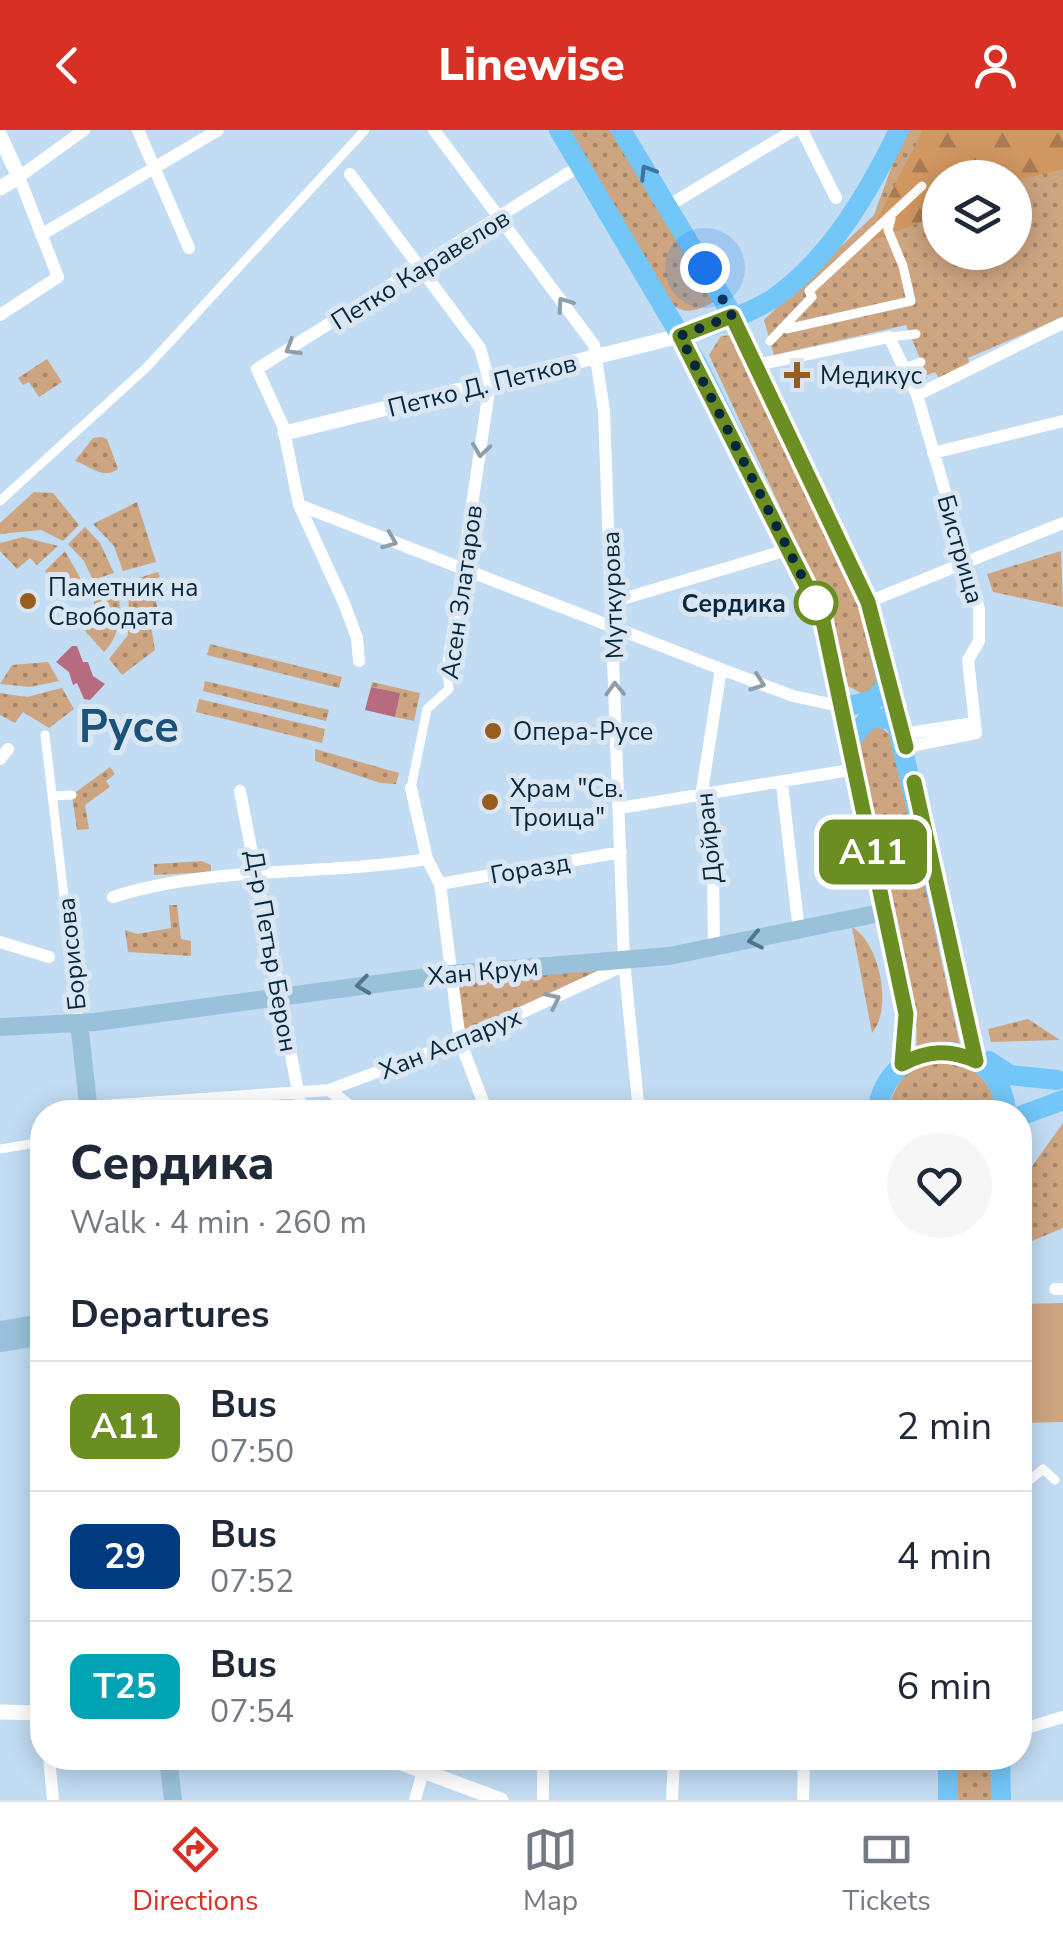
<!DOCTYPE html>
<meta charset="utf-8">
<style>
:root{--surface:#fff;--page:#f6f6f7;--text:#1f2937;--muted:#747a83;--line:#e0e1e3;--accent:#d93025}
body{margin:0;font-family:"Nunito Sans",sans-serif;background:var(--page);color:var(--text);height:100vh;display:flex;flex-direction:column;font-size:38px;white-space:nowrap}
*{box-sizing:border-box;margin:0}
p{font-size:32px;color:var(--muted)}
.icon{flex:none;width:55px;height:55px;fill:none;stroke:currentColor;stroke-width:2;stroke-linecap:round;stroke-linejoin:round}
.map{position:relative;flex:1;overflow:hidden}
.sheet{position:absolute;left:30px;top:970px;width:1002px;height:670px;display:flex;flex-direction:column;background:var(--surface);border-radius:40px;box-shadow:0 5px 25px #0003}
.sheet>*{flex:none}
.badge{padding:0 20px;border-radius:15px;font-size:35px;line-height:65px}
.fabs{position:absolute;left:922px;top:30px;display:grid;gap:20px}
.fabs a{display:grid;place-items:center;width:110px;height:110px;border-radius:50%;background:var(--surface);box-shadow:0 5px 25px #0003;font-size:50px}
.you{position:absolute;width:50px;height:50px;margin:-25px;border:8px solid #fff;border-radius:50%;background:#1a73e8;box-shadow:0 0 0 15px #1a73e833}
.map>.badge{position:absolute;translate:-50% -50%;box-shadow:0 0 0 5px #fff}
h2{padding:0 40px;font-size:38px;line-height:90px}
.round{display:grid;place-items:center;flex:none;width:105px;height:105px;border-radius:52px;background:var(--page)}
.overview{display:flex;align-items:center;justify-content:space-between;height:170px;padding:0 40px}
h1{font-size:48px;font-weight:800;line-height:75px}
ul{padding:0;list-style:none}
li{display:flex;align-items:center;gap:30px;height:130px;padding:0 40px;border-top:2px solid var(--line)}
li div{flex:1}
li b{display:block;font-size:38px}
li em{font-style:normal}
li .badge{min-width:110px;font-weight:700;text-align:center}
header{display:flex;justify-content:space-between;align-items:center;height:130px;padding:0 40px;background:var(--accent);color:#fff;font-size:45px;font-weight:800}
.dock{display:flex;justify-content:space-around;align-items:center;height:140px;border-top:2px solid var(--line);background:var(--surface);font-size:28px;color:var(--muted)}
.dock a{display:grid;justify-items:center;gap:5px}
.dock .on{color:var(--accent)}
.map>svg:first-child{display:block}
.green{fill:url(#green-dots);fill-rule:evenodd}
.forest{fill:url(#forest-firs)}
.pitch{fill:#cea581}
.water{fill:#b66b7f}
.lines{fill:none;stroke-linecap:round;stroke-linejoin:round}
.pedestrian{stroke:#fff;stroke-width:9}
.minor{stroke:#fff;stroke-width:12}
.tertiary{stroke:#fff;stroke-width:15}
.secondary{stroke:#99c2da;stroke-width:18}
.primary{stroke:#72c6f8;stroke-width:20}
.oneway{stroke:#3d769a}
.oneway2{stroke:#909ea8}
.oneway3{stroke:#50748c}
.line-casing{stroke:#fff;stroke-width:22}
.line{stroke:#6b8e23;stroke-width:15}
.walk{stroke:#08273d;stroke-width:10;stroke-dasharray:0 18}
.poi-dot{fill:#985d1d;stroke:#dae7f3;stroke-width:4}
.stop-dot{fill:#fff;stroke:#6b8e23;stroke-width:5}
.labels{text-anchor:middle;stroke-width:10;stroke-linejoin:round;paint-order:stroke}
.street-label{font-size:25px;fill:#08273d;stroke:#dae7f3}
.poi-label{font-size:25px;fill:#08273d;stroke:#dae7f3;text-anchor:start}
.stop-label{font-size:25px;font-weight:bold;fill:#08273d;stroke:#dae7f3;text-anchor:end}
.town-label{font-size:45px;font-weight:bold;fill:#1a527a;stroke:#dae7f3}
</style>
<header><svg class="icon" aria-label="back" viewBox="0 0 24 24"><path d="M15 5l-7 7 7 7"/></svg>Linewise<svg class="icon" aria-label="person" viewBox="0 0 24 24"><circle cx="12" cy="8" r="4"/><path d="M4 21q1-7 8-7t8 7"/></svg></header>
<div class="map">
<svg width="1063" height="1670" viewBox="0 0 1063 1670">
<defs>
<pattern id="green-dots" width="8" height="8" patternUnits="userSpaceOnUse" patternTransform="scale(2.5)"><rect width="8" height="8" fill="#cea581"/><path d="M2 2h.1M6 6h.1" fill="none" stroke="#a5866b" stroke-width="1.8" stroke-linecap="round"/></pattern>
<pattern id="forest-firs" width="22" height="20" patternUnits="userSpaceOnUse" patternTransform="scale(2.5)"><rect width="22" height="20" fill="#d19761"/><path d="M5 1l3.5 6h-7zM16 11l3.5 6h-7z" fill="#a87b51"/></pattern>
</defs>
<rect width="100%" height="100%" fill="#c1dcf3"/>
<path class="green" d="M567,0H610L717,170C702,178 688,187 673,175Z
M905,0H1063V187L968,228L970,236L939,248L935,242L927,245L906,195L774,225L764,190L874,85ZM940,48H1015V122H940Z
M736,205L862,474L881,554L865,565L848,556L824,471L709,225L721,206Z
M47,229L62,252L39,267L29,252L23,255L18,248Z
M102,307L107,309L118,339C102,350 91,336 75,331L93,308Z
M34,362L53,363L79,395L63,411L41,400L0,404V393Z
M137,372L156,432L123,441L114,416L93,394Z
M85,397L100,413L114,443L93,450L84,431L68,414Z
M23,407L58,416L37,435L30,428L17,439L0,421V413Z
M65,421L84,455L68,469L45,441Z
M1061,421L1063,477L993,462L987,444Z
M158,442L160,447L150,451L161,490L151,496L155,520L122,545L109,529L128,505L129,451Z
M116,454C123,476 121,506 104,522L85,501L94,477V460Z
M210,514L342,547L339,558L207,525Z
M48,532L59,551L30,557L0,554L12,535Z
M205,551L329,580L326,591L203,561Z
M372,552L420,563L414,591L395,587L399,563L371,557Z
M62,558L74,579L49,598L23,582L15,593L0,585V563L27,567Z
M199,569L325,599L322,613L196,582Z
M880,596L892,607L961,919L928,914L917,918L916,884L859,612L867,598Z
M315,619L399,643L396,654L380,653L315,631Z
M110,637L115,644L106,651L110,657L85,675L89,699L77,700L72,665Z
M202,731L211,735V742L154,745V734Z
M169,775H177L181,809L191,811V826L128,822L125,800L137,804L171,798Z
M852,797C880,813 893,879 872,903Z
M624,831L460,911L450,844Z
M1028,889L1060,910L991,912L988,899Z
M956,931C980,941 993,957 998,982H887C900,940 913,933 956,931Z
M1063,993V1098L1020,1116V1053Z
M957,1628H991L992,1670H957Z"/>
<path class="forest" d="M923,0H1063V39L1015,51L940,48L932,61L934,95L928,98L922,92L865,113Z"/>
<path class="pitch" d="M1063,1173V1292L1020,1293V1174Z"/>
<path class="water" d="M72,516H77L83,532H88L93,546L105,554L90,570L84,569L77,553L73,555L69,542L56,532Z
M371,557L400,563L395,587L365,580Z"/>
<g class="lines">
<path class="pedestrian" d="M786,199L911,171L903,136L888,100L891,89
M889,207L916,204
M770,211L812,167L809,161L922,56
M905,238L921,232
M0,371L146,238L365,0
M45,605L79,893
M411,658L427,579L449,559L447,543
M53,666L72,665
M0,1019L42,1012
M1030,1350L1043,1339L1055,1350"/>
<path class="minor" d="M138,0L189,118
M434,0L594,215L604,281L624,831L639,982
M802,0L836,68
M350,44L480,218L490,254L447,543
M668,76L794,0
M41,105L218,0
M0,185L58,147L19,47L84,0
M757,235L889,207L917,265L979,479V511L968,530L976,603L906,617
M917,265L1063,193
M933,323L1063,291
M299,375L721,539L793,566L844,577
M612,472L791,419
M868,472L1063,393
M359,531L357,508L344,473L299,375L283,296L257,239L581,35
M903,604L974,593
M0,629L8,619
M782,654L799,801
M411,658L427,729L440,754L460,911L487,982
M240,661L302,982
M620,678L856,639
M440,754L621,722
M113,767C213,735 324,746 427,729
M0,812L49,827
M714,819L713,733L701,667L721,539
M329,960L358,982
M89,977L329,960L460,911L616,839L620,831
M1055,1159H1063
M42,1405V1469
M42,1468V1495
M1020,1600L1063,1587
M49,1628L53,1670
M543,1628V1670
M415,1670L423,1641
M672,1670L674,1628
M803,1670L804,1628"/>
<path class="tertiary" d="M0,6L19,47L0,58
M285,303L680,206
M0,1582L42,1583
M388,1628L501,1670"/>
<path class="secondary" d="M79,893L89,982
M0,897L95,892L450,844L669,826L885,782
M0,1200L42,1193
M0,1213L42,1206
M168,1628L173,1670"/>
<path class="primary" d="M559,0L696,232L822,487L907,884L902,934
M621,0L733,186L868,472L976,931
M680,206C710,195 747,186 774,168C830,129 870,60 899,0
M844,577L874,570L890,550
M850,611L869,588L890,589L902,602
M989,931L1010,945L1057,950
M877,982C888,902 999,901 1006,982
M1020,986L1063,970
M948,1628V1670
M1000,1628L1001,1670"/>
</g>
<defs><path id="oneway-chevron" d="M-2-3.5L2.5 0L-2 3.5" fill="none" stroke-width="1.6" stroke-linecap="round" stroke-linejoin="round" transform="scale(2.5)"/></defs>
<use class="oneway" href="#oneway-chevron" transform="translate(647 42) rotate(-122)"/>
<g class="oneway2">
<use href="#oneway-chevron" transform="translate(564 174) rotate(-125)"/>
<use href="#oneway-chevron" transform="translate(292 218) rotate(149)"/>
<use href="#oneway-chevron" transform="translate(481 320) rotate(98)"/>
<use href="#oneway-chevron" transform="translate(390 411) rotate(22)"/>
<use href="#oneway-chevron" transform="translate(758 553) rotate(20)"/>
<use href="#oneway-chevron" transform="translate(615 559) rotate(-92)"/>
<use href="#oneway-chevron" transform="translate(553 870) rotate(-26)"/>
</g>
<g class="oneway3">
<use href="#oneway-chevron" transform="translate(755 810) rotate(168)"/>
<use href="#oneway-chevron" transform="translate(363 855) rotate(172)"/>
</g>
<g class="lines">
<g class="line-casing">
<path id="line" d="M906,617L868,472L732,186L680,206L822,486L906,884L902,934C928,920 950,919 976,931L914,652"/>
</g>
<use href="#line" class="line"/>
<path class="walk" d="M705,138L732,186L680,206L822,486L816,473"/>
</g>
<g class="poi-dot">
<path d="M792 230h10v10h10v10h-10v10h-10v-10h-10v-10h10z"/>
<circle cx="28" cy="471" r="10"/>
<circle cx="493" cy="601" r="10"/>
<circle cx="490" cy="672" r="10"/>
</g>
<circle class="stop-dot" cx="816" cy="473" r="20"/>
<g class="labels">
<g class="street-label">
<text transform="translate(420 139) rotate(-32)" y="9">Петко Каравелов</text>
<text transform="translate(482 255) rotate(-14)" y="9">Петко Д. Петков</text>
<text transform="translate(961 419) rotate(74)" y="9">Бистрица</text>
<text transform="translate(461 462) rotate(-82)" y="9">Асен Златаров</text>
<text transform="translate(612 465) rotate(-92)" y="9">Муткурова</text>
<text transform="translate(708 708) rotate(-96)" y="9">Дойран</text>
<text transform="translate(530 738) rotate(-10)" y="9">Горазд</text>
<text transform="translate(272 821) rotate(80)" y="9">Д-р Петър Берон</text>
<text transform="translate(71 824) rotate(-96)" y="9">Борисова</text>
<text transform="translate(483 841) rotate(-5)" y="9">Хан Крум</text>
<text transform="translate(450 913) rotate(-22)" y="9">Хан Аспарух</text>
</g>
<g class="poi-label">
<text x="820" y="254">Медикус</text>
<text x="48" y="466">Паметник на<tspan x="48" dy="29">Свободата</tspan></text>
<text x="513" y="610">Опера-Русе</text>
<text x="510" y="667">Храм "Св.<tspan x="510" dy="29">Троица"</tspan></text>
</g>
<g class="stop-label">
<text x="786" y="482">Сердика</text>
</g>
<g class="town-label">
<text x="129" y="612">Русе</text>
</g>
</g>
</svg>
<div class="fabs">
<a><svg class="icon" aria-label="layers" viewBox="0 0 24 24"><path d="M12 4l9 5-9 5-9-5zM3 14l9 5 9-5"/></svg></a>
</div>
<div class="you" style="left:705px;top:138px"></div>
<b class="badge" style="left:873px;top:722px;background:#6b8e23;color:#fff">А11</b>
<section class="sheet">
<div class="overview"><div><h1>Сердика</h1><p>Walk · 4 min · 260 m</p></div><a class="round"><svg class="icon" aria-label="heart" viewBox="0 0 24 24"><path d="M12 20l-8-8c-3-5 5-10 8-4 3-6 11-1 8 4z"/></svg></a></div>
<h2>Departures</h2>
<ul>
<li><span class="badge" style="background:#6b8e23;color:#fff">А11</span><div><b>Bus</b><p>07:50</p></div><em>2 min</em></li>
<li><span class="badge" style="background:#003b80;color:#fff">29</span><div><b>Bus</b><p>07:52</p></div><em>4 min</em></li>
<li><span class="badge" style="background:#00a3b4;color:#fff">Т25</span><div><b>Bus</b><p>07:54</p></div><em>6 min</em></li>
</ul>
</section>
</div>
<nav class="dock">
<a class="on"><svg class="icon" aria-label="directions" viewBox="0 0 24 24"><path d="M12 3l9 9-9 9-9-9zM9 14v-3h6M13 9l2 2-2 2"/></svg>Directions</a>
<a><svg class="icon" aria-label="map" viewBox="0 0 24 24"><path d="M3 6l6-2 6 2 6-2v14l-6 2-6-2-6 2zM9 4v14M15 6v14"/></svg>Map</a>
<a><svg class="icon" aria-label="tickets" viewBox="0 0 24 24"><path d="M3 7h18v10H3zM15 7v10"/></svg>Tickets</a>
</nav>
